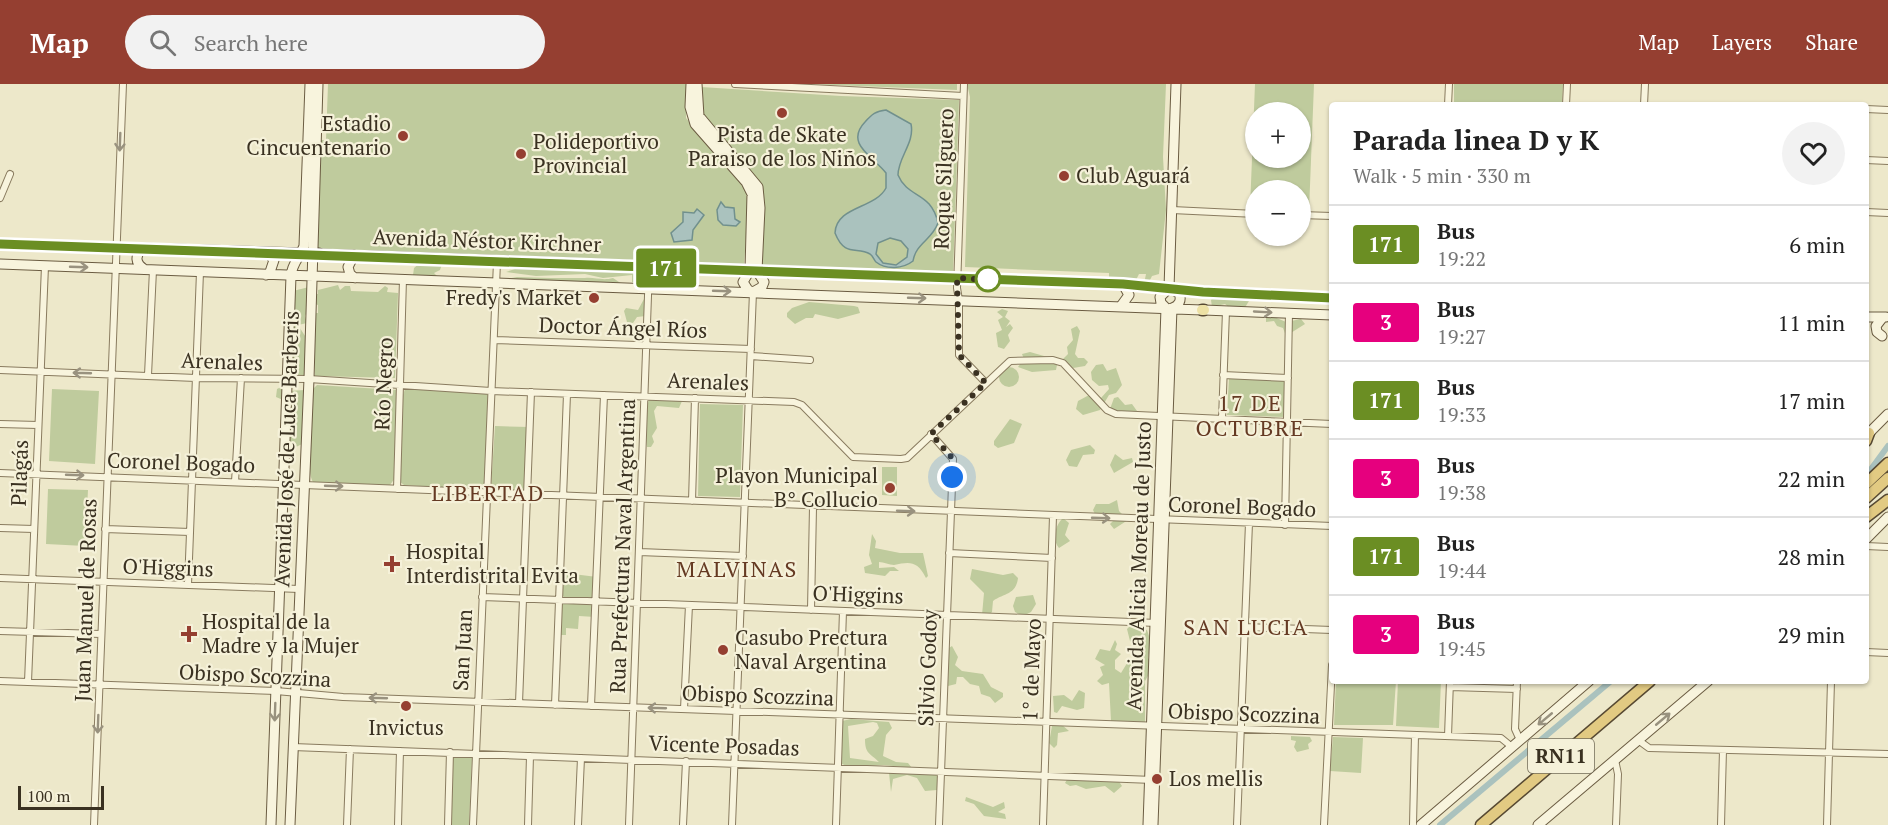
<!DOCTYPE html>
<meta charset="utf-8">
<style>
:root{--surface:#fff;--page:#f2f2f2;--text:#222;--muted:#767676;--line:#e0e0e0;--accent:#953f31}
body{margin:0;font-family:"PT Serif",serif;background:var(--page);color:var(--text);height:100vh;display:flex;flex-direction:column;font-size:22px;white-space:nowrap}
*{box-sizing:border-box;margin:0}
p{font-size:20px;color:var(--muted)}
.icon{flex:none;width:33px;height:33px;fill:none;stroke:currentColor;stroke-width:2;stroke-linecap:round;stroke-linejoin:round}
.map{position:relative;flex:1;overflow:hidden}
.panel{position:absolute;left:1329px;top:18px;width:540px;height:582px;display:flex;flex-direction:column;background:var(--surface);border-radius:6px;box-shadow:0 2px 4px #0004}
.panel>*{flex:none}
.badge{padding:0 12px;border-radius:4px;font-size:21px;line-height:39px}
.tools{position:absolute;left:1245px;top:18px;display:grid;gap:12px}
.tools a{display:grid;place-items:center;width:66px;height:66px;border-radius:50%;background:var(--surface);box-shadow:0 2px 4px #0004;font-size:30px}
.scale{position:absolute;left:18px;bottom:15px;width:86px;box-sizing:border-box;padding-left:6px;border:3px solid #3a3121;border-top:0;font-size:16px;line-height:21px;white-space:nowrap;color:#3a3121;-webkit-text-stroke:4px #f5f1d9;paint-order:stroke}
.you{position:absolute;width:30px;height:30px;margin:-15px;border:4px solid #fff;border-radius:50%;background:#1a73e8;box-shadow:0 0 0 9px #1a73e833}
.map>.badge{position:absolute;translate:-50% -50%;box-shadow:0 0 0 3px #fff}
.round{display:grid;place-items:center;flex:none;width:63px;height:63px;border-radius:32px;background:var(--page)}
.summary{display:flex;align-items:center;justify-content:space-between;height:102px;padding:0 24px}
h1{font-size:28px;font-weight:800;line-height:45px}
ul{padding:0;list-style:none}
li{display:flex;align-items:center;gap:18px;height:78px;padding:0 24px;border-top:2px solid var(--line)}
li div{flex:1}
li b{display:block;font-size:22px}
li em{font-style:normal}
li .badge{min-width:66px;font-weight:700;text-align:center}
header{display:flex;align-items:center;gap:36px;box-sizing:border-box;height:84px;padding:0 30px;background:var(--accent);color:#fff}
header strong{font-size:28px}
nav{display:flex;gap:33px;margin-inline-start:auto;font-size:21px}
.search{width:420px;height:54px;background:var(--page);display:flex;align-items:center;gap:15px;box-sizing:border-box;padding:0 21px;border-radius:33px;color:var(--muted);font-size:22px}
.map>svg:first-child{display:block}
.green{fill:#bfcb9d;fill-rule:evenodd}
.water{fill:#aac2be;stroke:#71908d;stroke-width:1.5;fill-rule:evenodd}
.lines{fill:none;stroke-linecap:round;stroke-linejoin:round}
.canal{stroke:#aac2be;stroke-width:6}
.minor-casing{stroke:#897b5f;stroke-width:8}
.secondary-casing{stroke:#6b5c42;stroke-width:11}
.primary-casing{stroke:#574932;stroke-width:13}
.trunk-casing{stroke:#574932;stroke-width:13}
.minor{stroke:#f8f4dd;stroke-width:6}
.secondary{stroke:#f8f4dd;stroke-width:9}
.primary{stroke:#ede1a4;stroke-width:10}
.trunk{stroke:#e2ca82;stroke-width:10}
.oneway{stroke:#99927f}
.line-casing{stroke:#fff;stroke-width:14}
.line{stroke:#6b8e23;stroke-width:9}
.walk{stroke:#3a3121;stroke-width:6;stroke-dasharray:0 10.8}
.poi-dot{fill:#953f31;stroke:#f5f1d9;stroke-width:2}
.stop-dot{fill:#fff;stroke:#6b8e23;stroke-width:3}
.labels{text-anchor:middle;stroke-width:4.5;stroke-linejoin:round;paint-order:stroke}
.shield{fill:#f5f1d9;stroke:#726b58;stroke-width:1.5}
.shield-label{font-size:20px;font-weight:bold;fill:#3a3121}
.poi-label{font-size:21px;fill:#3a3121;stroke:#f5f1d9;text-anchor:start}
.street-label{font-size:21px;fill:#3a3121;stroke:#f5f1d9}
.neighbourhood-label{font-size:22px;letter-spacing:1.5px;fill:#653a23;stroke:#f5f1d9}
</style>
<header>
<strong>Map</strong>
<div class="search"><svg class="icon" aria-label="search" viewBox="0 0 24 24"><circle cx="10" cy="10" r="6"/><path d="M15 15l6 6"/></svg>Search here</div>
<nav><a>Map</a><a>Layers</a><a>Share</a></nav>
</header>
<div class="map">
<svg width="1888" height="741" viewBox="0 0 1888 741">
<rect width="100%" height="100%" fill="#ede8ca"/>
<path class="green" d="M328,0H687L686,34L746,105L748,125L744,181L316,166L318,56H326Z
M810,0H957V6Z
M967,0H1166L1163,73L1166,126L1159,190L1152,192L1148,200H1144L1146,190H1139L1135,198L1126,195L1117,198L1109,195V189L965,183L970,13Z
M1255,0H1314L1309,127H1301L1300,106H1256L1255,124H1250ZM1256,28H1300V74H1256Z
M1454,0H1563L1562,21H1454Z
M701,3L841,12L959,16L953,190L761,183V102C748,76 704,50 700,22C699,16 701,9 701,3Z
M421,178L442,180L440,186L434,189L439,194L413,191L414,184Z
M557,184L637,187L643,194L642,199L632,198V191L603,194L585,190L536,192L506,188L515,185Z
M517,193C539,194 563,194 585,194C595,193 602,197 613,194L622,200L506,195Z
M338,201L340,206L345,202H350L351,207L378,208L385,202L388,204L387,208L398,209L395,294L315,292L314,229H318V221L315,220V210H318V206Z
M309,203V224L305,232L307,239L298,241L307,255L308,290L303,294L291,292L290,241H297L298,236L295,233L297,228L293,225V207Z
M1217,209L1247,213L1249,217L1244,225L1232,226L1225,220L1212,223L1211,216Z
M644,215L646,232L637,233L633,239L627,238L624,227L626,224L638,226Z
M809,218L854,222L858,223L860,229L838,235L815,230L813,234H806L795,240L787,233V229L792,224Z
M1002,225L1008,227L1005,233L1010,237L1006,243L1010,240L1013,244L1008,251L1010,257L1004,265L998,263L996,249L1002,246L998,236L1003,233L997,228Z
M1272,232L1286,238L1301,235L1305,240L1286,252L1283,244L1277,242L1274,237L1266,238V234Z
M1077,242L1080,247L1075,270L1078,274H1084L1088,278L1085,282L1073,284L1063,275L1068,270L1067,263L1073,256L1071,245Z
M1030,268L1058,276L1056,286L1032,288L1018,283L1024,275L1022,270Z
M1103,280L1107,287L1116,284L1122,301L1116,309L1109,311L1100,326L1083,331L1076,325L1078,317L1091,310L1101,314L1109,305L1108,301L1099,302L1092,296L1091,288L1096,281Z
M999 293a10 10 0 1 1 20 0a10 10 0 1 1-20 0Z
M1229,294L1286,297L1285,333L1227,331Z
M317,301L397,306L395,394L390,401L314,400C306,388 314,375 308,364L311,363L313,305Z
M281,303L290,307L304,306L305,312L302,360L288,367L292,331L283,316L276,313L277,305Z
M52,305L99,307L95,380L49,377Z
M405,305L489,309L485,406L404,401L399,397L402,314Z
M1118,313L1125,321L1132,320L1137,327L1121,330L1110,325L1114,314Z
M673,314L682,317L679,324L657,322L654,327L657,344L652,352L654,358L651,363H647C645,352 646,325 649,315L672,317Z
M700,320L743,321L740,413L698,412Z
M1010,335L1022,340L1014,359L998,364L994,361V357Z
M495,342L529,343L526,407L491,404Z
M1090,361L1095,366L1094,370L1083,371L1077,383L1069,382L1066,376L1071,366Z
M1115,370L1123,376L1132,374L1133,378L1114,389L1110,381Z
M882,383H897V412L882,411Z
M48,405L88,406L85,462L46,460Z
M1117,416L1119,427L1128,436L1114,445L1110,440L1114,436L1095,430L1093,426L1096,420H1109Z
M1063,434L1069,439L1065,451L1070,457L1059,464C1052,456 1055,441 1063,434Z
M872,450L876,457L875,464L900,469H923L928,492L926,494C917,476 909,478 894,481C889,481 884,478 879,478V484L894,483L899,487H890L885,492L865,489L864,483L872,480L869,471Z
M972,485L1003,491L1013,489L1018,494C1016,511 1004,509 993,517L992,528L989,531H982L984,509L970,495Z
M565,489L597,493V515L565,514L562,511Z
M1033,511L1036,520L1031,528L1023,532L1015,528L1013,522L1016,513Z
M562,519L596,520L595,533L579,532L578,545L566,544V551H561Z
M1132,540L1147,546L1151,558L1148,574L1150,577L1149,590L1145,597V638L1111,637L1109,599L1102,601L1097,597L1103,591L1100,583L1105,581L1095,575L1100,565L1110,567L1115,556L1117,560L1115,566L1121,570L1115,576V585L1121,589L1129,576L1138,573L1141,568L1130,557L1127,545Z
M952,562L958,573L955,581L962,587L983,590L991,603L1003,609V613L995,619L990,613L981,610L979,602L970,600L963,593H957L956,600L948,602L949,564Z
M1336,597H1396L1393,641H1334Z
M1398,597H1441L1439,644L1396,642Z
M1079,606L1085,609L1084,624L1077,626L1062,622L1057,629L1054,628L1053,612L1064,611L1072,617Z
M851,635L889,638L892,644L886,651L883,672L896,678L908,679L912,684L884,681L849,683L840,679L842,637ZM873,638L877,639L879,644L873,652L865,655C865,670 870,669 879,678L850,674L848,642Z
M1062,641L1069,647L1058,649L1057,661L1054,664L1049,659L1052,642Z
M1291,652L1310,653L1312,657L1308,660L1309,665L1297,668L1294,663L1296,657L1291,656Z
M1333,653L1363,654L1361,689L1330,687Z
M472,673L469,741H451L453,674Z
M889,689L938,690L937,706L925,707L917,694L907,691L893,695L891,708Z
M1068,694L1106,698L1118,696L1122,702L1114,709L1105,702L1086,705L1076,701L1070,702L1065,699Z
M966,713L993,723L1004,718L1005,724L998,728L1005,730L1006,735L984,732L974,720L965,717Z"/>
<path class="water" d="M886,26L911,40C915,59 898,73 898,91C908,115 931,107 938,139C932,156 916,159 913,177C903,185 886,186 876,178C874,176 873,172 870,170C857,162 845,174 835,149C836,122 875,125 886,104V89C874,73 844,60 865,38C872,30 876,27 886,26ZM890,154L901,157L908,165L907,173L896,181L883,179L876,170L878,159Z
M721,118L725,123L734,124L735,135L740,138L736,142L723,141L718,136L717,126Z
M697,125L704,131L693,146L692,156L674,158L671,149L683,138V128L694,129Z"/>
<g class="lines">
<path class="canal" d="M1866,392L1888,362
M1440,741L1611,597"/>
<g class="minor-casing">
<path id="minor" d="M735,0L963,12
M964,0L957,204L959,216V271L986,299
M1448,21L1449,0
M1566,21L1567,0
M1644,21L1645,0
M1866,25L1888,26
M1866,76L1888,77
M0,114L10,90
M1172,126L1256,130
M1866,128L1888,129
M1300,131L1332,132
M494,256L751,265
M751,272L810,276
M0,286L196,294L309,295L491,307L794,318L802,321L853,373L901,375L907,374L1010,277L1053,276L1063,279L1107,326L1116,330L1332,340
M148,291L153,186
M1223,291L1288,294
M1222,335L1226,227
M0,340L38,341
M931,350L953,375L939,741
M0,389L1332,442
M235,398L241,294
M397,405L403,195
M692,417L695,314
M1285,441L1289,229
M0,444L34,445
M105,445L190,448
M1866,462L1888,463
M639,468L743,472
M949,469L1052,474
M0,494L299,505
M188,501L200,188
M482,513L1157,539
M811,526L813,423
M1245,543L1332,546
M0,547L101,550
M1866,568L1888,569
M0,597L276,607L343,613L1501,654L1512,663
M1517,597L1515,645L1520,656
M28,598L45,182
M1450,603L1517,605
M519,619L531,308
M555,621L567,310
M591,622L604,311
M684,625L689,521
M1448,652L1450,597
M1638,656L1649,664L1888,670
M293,663L1153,696
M1615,676L1618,690L1616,741
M94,741L123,0
M347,741L350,665
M398,741L400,667
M448,741L450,668
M473,741L497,178
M528,741L530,672
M578,741L581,674
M629,741L649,184
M683,741L686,677
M732,741L753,208
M836,741L843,527
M1043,741L1053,432
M1237,741L1249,439
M1324,741L1332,581
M1413,741L1415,651
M1721,741L1723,666
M1827,741L1831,597"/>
</g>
<g class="secondary-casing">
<path id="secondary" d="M691,0L690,23L695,40L746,98L752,110L750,186
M697,0L699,32L758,103L760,124L757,187L764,198L762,203L753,208L748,206L743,198L750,186
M0,160L304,169
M142,164C135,172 135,179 144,185
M319,170L1123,200L1203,208L1332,214
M354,171L348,183L350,190L355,194
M0,180L1202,226
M266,191L270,188L274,176L267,168
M1169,204L1176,0
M1121,222L1129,211L1123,200
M1204,226L1332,231
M1866,233H1886
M1882,252L1877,248L1876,242L1883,233
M1866,352L1888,330
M1866,455L1888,433
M271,741L291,192C292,179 300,173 304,162L310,0
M290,741L309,295L318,0
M1148,741L1166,224L1161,219L1160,213L1169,204L1179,209C1182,216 1179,222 1172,224L1153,741
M1421,741L1589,597
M1538,741L1708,597"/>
</g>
<g class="primary-casing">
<path id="primary" d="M312,170H319
M1202,226H1204"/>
</g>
<g class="trunk-casing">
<path id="trunk" d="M1866,357L1869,349
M1866,400L1888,379
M1866,414L1888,394
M1866,433L1888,416
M1481,741L1650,597"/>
</g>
<use href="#minor" class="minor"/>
<use href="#secondary" class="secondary"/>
<use href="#primary" class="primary"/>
<use href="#trunk" class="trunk"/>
</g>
<defs><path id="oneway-shaft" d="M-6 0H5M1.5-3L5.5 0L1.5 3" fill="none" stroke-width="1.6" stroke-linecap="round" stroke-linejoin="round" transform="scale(1.5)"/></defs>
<g class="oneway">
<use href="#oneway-shaft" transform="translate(120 58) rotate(92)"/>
<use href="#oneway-shaft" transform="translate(79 183) rotate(2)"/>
<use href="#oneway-shaft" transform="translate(722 207) rotate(2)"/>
<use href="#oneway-shaft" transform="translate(917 214) rotate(2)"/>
<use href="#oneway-shaft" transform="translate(1263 228) rotate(3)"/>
<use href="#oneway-shaft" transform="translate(82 289) rotate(-178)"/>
<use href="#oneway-shaft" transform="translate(75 391) rotate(2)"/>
<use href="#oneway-shaft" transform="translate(334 402) rotate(2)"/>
<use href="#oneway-shaft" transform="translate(906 427) rotate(2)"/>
<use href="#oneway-shaft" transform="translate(1101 434) rotate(2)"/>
<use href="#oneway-shaft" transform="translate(378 614) rotate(-178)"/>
<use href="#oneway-shaft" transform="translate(657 624) rotate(-178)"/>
<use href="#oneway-shaft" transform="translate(275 628) rotate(92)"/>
<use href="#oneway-shaft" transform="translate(1545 635) rotate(140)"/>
<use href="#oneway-shaft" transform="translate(1663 635) rotate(-40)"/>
<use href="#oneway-shaft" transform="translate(98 640) rotate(92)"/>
</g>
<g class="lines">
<g class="line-casing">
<path id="line" d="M0,160L1123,200L1203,208L1332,214"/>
</g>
<use href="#line" class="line"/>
<path class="walk" d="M952,393L953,375L931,350L986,299L959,271L957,194L993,196L988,195"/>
</g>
<g class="poi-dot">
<circle cx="782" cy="29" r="6"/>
<circle cx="403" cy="52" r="6"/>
<circle cx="521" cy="70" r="6"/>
<circle cx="1064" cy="92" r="6"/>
<circle cx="594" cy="214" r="6"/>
<circle cx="890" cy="404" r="6"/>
<path d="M389 471h6v6h6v6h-6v6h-6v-6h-6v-6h6z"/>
<path d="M186 541h6v6h6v6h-6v6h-6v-6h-6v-6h6z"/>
<circle cx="723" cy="566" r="6"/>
<circle cx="406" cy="622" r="6"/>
<circle cx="1157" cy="695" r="6"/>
</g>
<circle class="stop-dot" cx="988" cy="195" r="12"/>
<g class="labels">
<rect class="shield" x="1528" y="655" width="66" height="34" rx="4.5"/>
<g class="shield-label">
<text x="1561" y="679">RN11</text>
</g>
<g class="poi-label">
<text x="391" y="47" text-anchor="end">Estadio<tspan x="391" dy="24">Cincuentenario</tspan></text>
<text x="782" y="58" text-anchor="middle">Pista de Skate<tspan x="782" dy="24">Paraiso de los Niños</tspan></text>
<text x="533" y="65">Polideportivo<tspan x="533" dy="24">Provincial</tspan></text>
<text x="1076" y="99">Club Aguará</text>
<text x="582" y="221" text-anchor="end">Fredy's Market</text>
<text x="878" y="399" text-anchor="end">Playon Municipal<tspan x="878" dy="24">B° Collucio</tspan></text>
<text x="406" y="475">Hospital<tspan x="406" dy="24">Interdistrital Evita</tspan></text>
<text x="202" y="545">Hospital de la<tspan x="202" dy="24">Madre y la Mujer</tspan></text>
<text x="735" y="561">Casubo Prectura<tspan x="735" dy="24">Naval Argentina</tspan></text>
<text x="406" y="651" text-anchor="middle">Invictus</text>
<text x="1169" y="702">Los mellis</text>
</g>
<g class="street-label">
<text transform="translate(944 95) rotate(-88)" y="7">Roque Silguero</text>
<text transform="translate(487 157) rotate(2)" y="7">Avenida Néstor Kirchner</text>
<text transform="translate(623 244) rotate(2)" y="7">Doctor Ángel Ríos</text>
<text transform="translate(222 278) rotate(2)" y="7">Arenales</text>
<text transform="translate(708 298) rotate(2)" y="7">Arenales</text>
<text transform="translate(384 300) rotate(-88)" y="7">Río Negro</text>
<text transform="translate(287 365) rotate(-88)" y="7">Avenida José de Luca Barberis</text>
<text transform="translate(181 379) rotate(2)" y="7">Coronel Bogado</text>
<text transform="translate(20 389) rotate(-88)" y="7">Pilagás</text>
<text transform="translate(1242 423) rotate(2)" y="7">Coronel Bogado</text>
<text transform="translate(623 462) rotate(-88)" y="7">Rua Prefectura Naval Argentina</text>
<text transform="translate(1139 482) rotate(-88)" y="7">Avenida Alicia Moreau de Justo</text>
<text transform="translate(168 484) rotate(2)" y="7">O'Higgins</text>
<text transform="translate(858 511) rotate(2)" y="7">O'Higgins</text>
<text transform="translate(86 516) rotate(-88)" y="7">Juan Manuel de Rosas</text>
<text transform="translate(463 566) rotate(-87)" y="7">San Juan</text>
<text transform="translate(928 584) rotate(-88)" y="7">Silvio Godoy</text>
<text transform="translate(1032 586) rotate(-88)" y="7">1° de Mayo</text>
<text transform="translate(255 592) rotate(3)" y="7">Obispo Scozzina</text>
<text transform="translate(758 612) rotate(2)" y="7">Obispo Scozzina</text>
<text transform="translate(1244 630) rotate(2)" y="7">Obispo Scozzina</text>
<text transform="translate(724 662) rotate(2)" y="7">Vicente Posadas</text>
</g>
<g class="neighbourhood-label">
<text x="1250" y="327">17 DE<tspan x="1250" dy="25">OCTUBRE</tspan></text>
<text x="488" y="417">LIBERTAD</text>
<text x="737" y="493">MALVINAS</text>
<text x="1246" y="551">SAN LUCIA</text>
</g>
</g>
</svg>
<div class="tools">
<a>+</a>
<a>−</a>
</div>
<div class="scale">100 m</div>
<div class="you" style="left:952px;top:393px"></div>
<b class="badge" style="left:666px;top:184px;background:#6b8e23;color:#fff">171</b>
<section class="panel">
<div class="summary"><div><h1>Parada linea D y K</h1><p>Walk · 5 min · 330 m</p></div><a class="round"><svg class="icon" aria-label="heart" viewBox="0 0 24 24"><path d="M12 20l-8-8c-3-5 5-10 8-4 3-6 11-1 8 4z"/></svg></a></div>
<ul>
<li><span class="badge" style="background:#6b8e23;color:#fff">171</span><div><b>Bus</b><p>19:22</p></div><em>6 min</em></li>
<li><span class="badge" style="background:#e6007e;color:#fff">3</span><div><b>Bus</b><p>19:27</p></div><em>11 min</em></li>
<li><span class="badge" style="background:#6b8e23;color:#fff">171</span><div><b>Bus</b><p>19:33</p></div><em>17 min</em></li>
<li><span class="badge" style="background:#e6007e;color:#fff">3</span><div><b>Bus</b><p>19:38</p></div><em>22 min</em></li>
<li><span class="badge" style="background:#6b8e23;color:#fff">171</span><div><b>Bus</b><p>19:44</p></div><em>28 min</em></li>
<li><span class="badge" style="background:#e6007e;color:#fff">3</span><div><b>Bus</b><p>19:45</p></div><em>29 min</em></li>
</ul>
</section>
</div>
